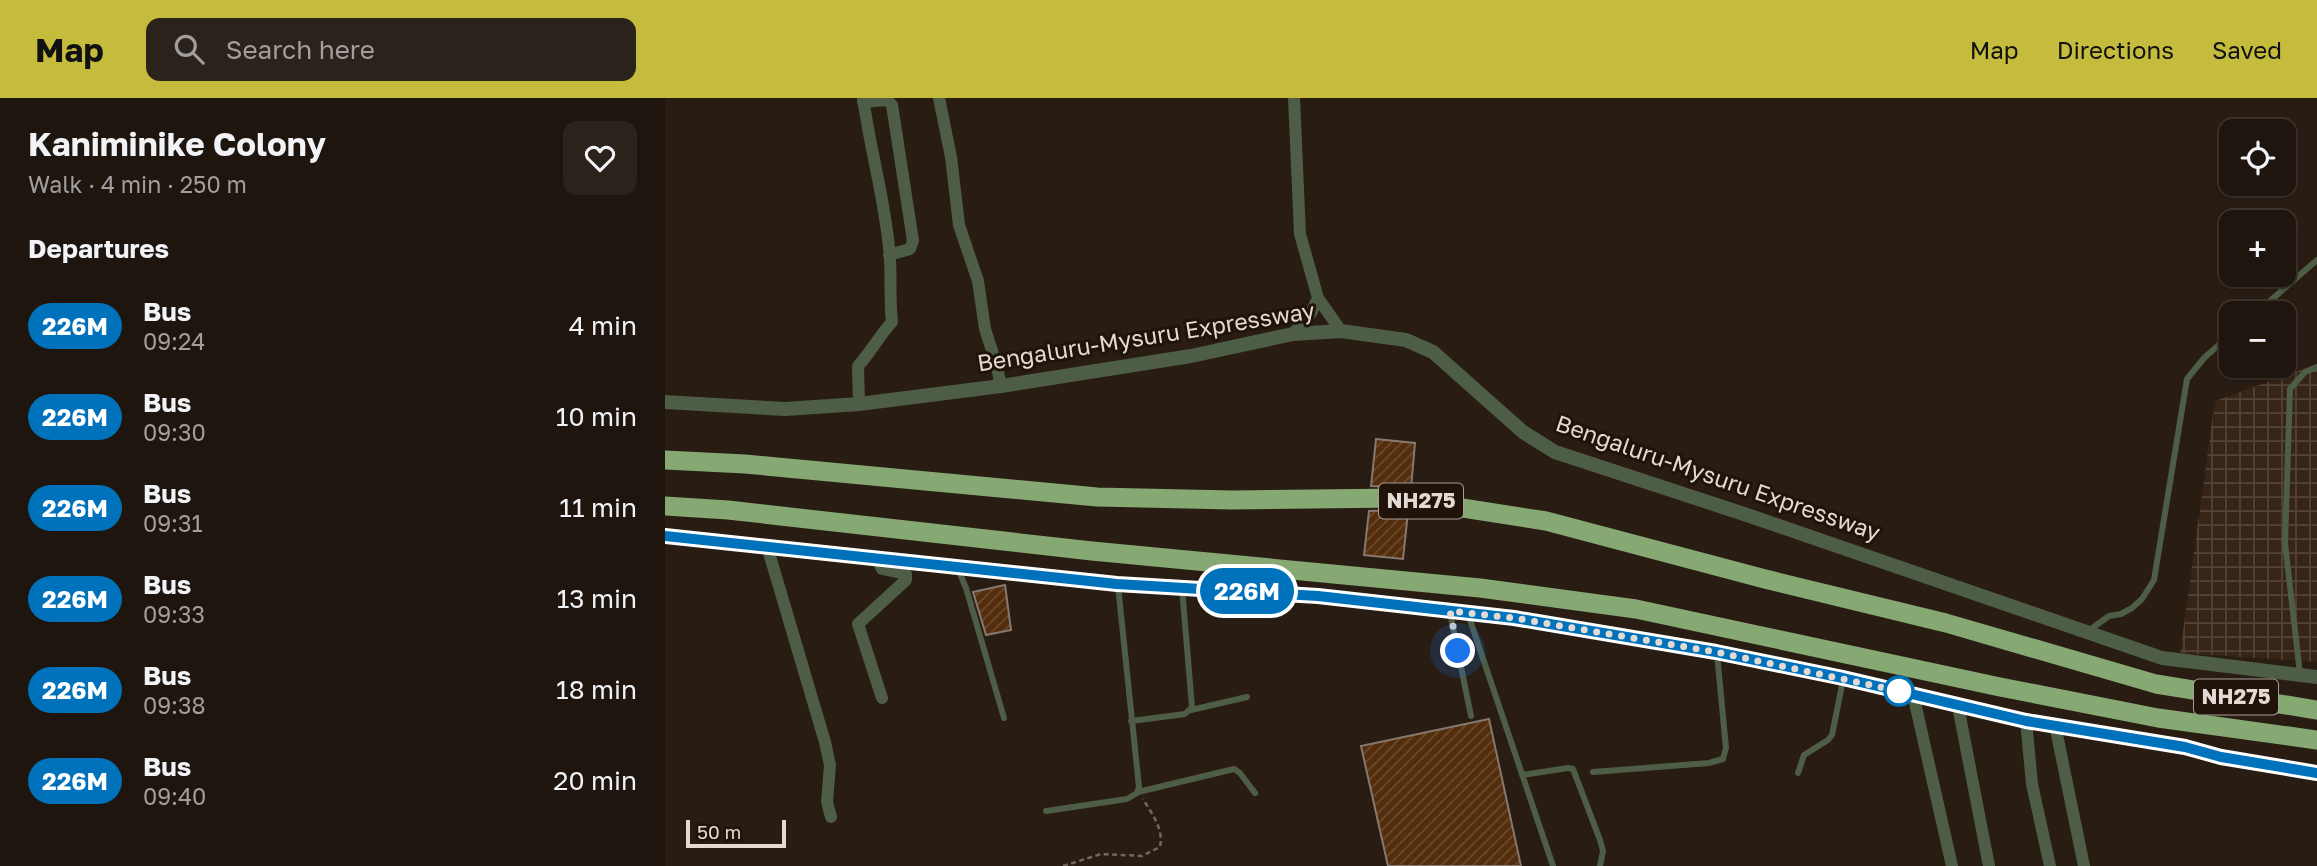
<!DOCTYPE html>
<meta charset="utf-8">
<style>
:root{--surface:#1e150e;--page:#2b221c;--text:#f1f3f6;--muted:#a19f9e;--line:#3c342e;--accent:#c5bc3d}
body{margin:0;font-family:"Golos Text",sans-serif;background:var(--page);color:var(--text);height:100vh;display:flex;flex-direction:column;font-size:26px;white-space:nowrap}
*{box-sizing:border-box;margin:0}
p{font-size:23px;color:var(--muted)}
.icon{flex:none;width:38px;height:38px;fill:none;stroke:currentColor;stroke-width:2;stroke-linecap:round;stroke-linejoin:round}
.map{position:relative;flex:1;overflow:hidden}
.details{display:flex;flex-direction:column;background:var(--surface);width:665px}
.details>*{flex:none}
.badge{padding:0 14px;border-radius:23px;font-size:24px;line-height:46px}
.tools{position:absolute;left:1554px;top:21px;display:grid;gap:14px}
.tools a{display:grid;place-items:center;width:77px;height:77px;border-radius:14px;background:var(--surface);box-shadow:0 2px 5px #0004,0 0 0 2px var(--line);font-size:35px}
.scale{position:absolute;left:21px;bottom:18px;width:100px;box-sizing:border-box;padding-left:7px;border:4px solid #e3dad4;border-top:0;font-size:19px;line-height:24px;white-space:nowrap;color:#e3dad4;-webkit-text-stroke:5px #1f130a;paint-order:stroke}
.you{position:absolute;width:35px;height:35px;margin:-18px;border:5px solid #fff;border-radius:50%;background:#1a73e8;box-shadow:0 0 0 10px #1a73e833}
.map>.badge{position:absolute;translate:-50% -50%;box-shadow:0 0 0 4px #fff}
h2{padding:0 28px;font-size:26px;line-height:63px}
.round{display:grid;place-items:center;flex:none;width:74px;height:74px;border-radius:14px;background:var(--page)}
.overview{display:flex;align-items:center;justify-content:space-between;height:119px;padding:0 28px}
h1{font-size:33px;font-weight:700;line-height:52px}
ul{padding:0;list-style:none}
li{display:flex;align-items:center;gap:21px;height:91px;padding:0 28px}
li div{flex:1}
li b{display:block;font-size:26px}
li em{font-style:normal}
li .badge{min-width:77px;font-weight:700;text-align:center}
header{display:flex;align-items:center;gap:42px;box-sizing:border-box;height:98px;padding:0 35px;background:var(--accent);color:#111}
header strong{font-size:33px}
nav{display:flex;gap:38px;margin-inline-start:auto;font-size:24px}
.search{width:490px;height:63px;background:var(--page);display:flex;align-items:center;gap:18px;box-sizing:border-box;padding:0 24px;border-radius:14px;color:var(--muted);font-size:26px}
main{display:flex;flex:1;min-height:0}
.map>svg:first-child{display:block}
.industrial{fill:url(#industrial-grid)}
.building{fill:url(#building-hatch);stroke:#87786d;stroke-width:2}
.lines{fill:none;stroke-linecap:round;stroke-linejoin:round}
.path{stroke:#72675f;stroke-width:2.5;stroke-dasharray:5 3.5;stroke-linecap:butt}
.service{stroke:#4e5d46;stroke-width:6}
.minor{stroke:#4e5d46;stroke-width:12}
.tertiary{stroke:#4e5d46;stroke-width:14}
.trunk{stroke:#86a873;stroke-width:19}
.line-casing{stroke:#fff;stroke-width:16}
.line{stroke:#0072bc;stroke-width:10}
.walk{stroke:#e3dad4;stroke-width:7;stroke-dasharray:0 12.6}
.stop-dot{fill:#fff;stroke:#0072bc;stroke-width:3.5}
.labels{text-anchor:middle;stroke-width:6;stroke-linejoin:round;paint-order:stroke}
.shield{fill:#1f130a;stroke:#a89e97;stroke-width:2}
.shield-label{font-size:21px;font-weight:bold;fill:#e3dad4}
.street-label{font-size:23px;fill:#e3dad4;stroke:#1f130a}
</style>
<header>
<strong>Map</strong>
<div class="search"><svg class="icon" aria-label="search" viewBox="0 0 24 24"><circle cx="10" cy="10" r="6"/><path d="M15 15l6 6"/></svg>Search here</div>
<nav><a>Map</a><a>Directions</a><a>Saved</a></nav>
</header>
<main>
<section class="details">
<div class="overview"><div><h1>Kaniminike Colony</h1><p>Walk · 4 min · 250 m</p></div><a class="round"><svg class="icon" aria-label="heart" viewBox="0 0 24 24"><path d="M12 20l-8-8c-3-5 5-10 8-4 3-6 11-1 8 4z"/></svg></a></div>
<h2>Departures</h2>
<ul>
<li><span class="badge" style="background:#0072bc;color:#fff">226M</span><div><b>Bus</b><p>09:24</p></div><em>4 min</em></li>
<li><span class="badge" style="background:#0072bc;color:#fff">226M</span><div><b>Bus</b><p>09:30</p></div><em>10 min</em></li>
<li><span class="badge" style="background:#0072bc;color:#fff">226M</span><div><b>Bus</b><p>09:31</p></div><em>11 min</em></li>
<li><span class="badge" style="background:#0072bc;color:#fff">226M</span><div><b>Bus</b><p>09:33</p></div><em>13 min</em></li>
<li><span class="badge" style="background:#0072bc;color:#fff">226M</span><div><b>Bus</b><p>09:38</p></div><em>18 min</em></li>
<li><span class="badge" style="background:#0072bc;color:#fff">226M</span><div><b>Bus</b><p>09:40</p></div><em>20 min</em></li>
</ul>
</section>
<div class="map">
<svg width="1652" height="768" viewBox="0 0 1652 768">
<defs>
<pattern id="industrial-grid" width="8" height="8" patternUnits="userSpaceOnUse" patternTransform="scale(1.75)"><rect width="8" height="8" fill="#362417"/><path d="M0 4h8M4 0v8" fill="none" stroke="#534338"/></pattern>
<pattern id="building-hatch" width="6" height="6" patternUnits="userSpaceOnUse" patternTransform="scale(1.75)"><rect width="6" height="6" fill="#532d0c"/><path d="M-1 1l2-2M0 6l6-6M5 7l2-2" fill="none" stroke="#6c4b2e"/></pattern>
</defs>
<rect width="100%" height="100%" fill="#281c13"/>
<path class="industrial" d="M1652,266V564L1515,555L1550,303Z"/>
<path class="building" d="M711,341L750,345L746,390L706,388Z
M732,412L743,414L738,461L699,457L704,413Z
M340,487L346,532L321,537L308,494Z
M824,621L856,768H723L696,648Z"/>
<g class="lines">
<path class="path" d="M398,768L436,756L477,758L495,749C499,731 487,716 478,701"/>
<path class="service" d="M1591,215L1652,162
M293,471L301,490L339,620
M785,515L806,618
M803,516L888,768
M1423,533L1444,518L1456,516L1467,510L1477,501L1489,482L1522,281L1539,260L1566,236
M1635,576L1620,445L1625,291L1640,274L1652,269
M526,612L582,599
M466,623L520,616L527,609L517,490
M928,674L1044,665L1058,661L1061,650L1052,556
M1133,675L1139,657L1163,642L1167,637L1178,582
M857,677L903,670L908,671L935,742L938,753L935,768
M473,694L569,671L575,675L590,695
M381,713L462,701L472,695L474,689L453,488"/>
<path class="minor" d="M274,0L286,59L294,127L313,183L320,231L331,265L336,288
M629,0L635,136L653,200L676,233
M198,4L222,2L227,7L248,143L245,151L224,157
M628,236L646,215L653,200
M194,306L193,268C206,254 214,238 227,224C224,199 227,174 224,149C219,99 205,50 198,0
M102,448L160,644L165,667L162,704L166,719
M212,460L217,471L241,476V482L193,526L217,600
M1248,596L1287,768
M1293,608L1324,768
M1361,623L1367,686L1385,768
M1390,627L1419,768"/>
<path class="tertiary" d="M0,304L120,311L194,306L336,288L526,258L628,236L676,233L741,242L768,254L858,334L890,354L1082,417L1497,560L1652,579
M0,438L452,486L653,498L849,520L1051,554L1179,580L1361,623L1520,649L1556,659L1652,675"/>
<path class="trunk" d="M0,362L80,366L432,399L567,402L733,400L881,423L1100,481L1281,525L1491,586L1652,612
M0,408L63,412L427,453L815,490L971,511L1335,589L1493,620L1652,642"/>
</g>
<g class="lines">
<g class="line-casing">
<path id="line" d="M0,438L452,486L653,498L849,520L1051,554L1178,580L1361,623L1520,649L1556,659L1652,675"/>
</g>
<use href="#line" class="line"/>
<path class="walk" d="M793,553L785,513L849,520L1051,554L1234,593"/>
</g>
<circle class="stop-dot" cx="1234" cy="593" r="14"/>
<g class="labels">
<g class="shield">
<rect x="714" y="385.5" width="84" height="35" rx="5"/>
<rect x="1529" y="581.5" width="84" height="35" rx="5"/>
</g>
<g class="shield-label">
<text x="756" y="410">NH275</text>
<text x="1571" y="606">NH275</text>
</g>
<g class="street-label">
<text transform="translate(481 239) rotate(-9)" y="8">Bengaluru-Mysuru Expressway</text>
<text transform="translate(1053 380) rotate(19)" y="8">Bengaluru-Mysuru Expressway</text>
</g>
</g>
</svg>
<div class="tools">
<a><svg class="icon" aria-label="locate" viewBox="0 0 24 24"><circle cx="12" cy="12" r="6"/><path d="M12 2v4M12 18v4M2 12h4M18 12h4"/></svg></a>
<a>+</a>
<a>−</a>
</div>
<div class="scale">50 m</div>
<div class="you" style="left:793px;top:553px"></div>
<b class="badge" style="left:582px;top:493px;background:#0072bc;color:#fff">226M</b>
</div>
</main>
